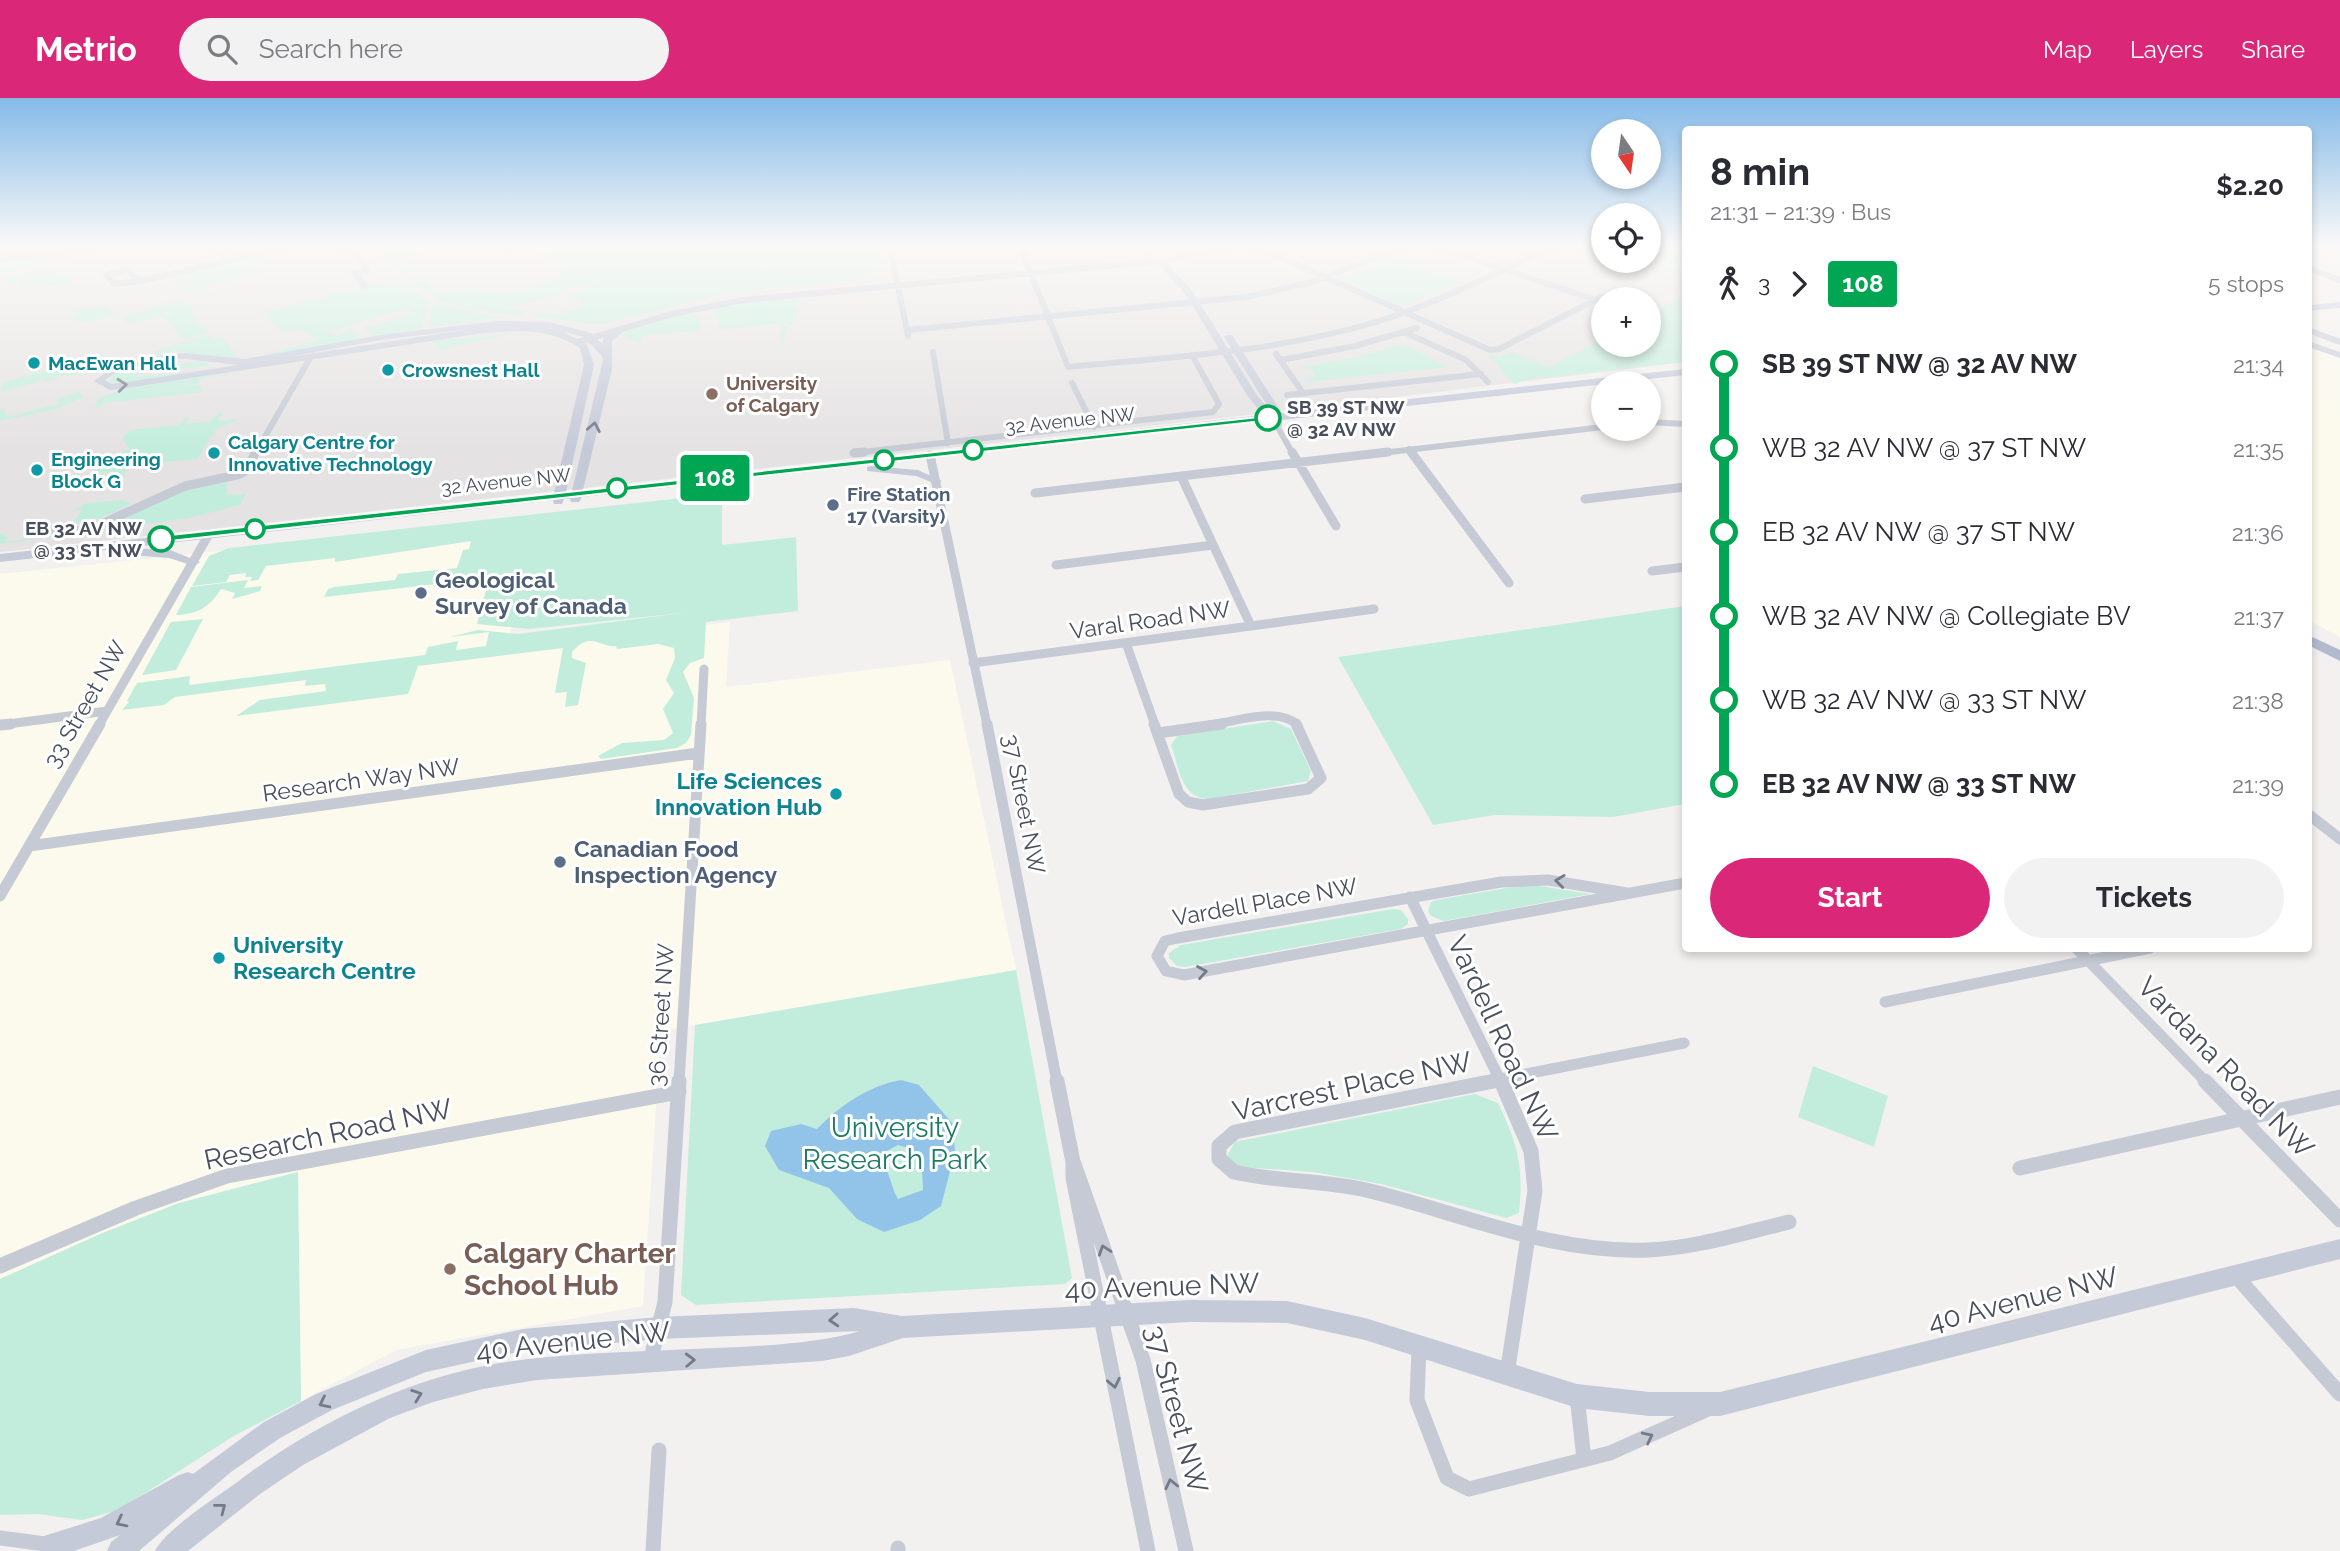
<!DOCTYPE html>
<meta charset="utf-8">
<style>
:root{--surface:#fff;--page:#f2f2f3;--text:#2b2b33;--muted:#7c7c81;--accent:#db2777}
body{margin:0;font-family:Raleway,sans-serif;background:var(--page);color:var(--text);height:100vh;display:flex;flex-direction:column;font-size:26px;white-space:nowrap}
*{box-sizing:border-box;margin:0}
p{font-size:23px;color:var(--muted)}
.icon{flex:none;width:38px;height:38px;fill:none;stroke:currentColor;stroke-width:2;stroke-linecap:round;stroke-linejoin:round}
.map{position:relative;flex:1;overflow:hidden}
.side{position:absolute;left:1682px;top:28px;width:630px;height:826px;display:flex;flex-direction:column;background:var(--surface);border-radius:7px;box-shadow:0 4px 10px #0003}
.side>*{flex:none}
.badge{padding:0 14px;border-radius:5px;font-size:24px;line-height:46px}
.needle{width:46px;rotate:167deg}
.controls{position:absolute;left:1591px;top:21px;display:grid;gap:14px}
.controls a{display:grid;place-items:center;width:70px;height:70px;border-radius:50%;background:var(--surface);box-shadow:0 4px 10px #0003;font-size:35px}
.map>.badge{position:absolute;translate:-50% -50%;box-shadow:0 0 0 4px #fff}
.legs{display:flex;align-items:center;gap:10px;height:77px;padding:0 28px;font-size:23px}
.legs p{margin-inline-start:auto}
.overview{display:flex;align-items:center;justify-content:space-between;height:119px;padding:0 28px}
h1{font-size:38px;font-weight:700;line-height:52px}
.primary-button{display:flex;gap:14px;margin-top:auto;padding:14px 28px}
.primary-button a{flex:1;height:80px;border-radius:42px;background:var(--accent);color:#fff;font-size:28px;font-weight:700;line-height:80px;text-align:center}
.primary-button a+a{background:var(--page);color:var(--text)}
ul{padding:0 28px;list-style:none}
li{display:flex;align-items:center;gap:24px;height:84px;font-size:26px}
li i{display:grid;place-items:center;width:10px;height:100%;margin:0 9px;background:currentColor}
li i::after{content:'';width:18px;height:18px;margin:-9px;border:5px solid;border-radius:50%;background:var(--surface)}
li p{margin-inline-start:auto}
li:first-child i{background:linear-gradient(#0000 50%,currentColor 0)}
li:last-child i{background:linear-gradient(currentColor 50%,#0000 0)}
header{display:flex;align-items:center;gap:42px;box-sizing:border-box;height:98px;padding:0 35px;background:var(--accent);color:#fff}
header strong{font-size:33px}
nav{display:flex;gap:38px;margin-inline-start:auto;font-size:24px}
.search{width:490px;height:63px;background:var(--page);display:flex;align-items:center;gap:18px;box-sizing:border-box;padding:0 24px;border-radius:38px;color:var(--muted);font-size:26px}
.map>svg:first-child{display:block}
.commercial{fill:#fbfaec}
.education{fill:#e4e2e2;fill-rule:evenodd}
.green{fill:#c2eddc}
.water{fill:#91c4e8;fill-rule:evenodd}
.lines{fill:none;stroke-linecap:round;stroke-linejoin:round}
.street-far3{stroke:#c5cad4;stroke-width:6}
.street-far2{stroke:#c5cad4;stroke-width:9}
.street-far1{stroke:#c5cad4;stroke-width:11}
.street{stroke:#c5cad4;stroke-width:15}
.secondary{fill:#c4cad8;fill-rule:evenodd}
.primary{fill:#b2bacd;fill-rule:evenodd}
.oneway{stroke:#747a88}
.oneway2{stroke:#747a87}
.line-1{fill:#00a651;stroke:#fff;stroke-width:2}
.culture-dot{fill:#0f9aa8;stroke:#fff;stroke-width:2.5}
.education-dot{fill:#8d6e63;stroke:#fff;stroke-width:2.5}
.stop-1-dot{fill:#fff;stroke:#00a651;stroke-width:3.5}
.service-dot{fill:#5c6f8a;stroke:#fff;stroke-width:2.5}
.labels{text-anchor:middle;stroke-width:6;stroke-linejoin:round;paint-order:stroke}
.far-culture-label{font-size:19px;font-weight:bold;fill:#0d838f;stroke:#fff;text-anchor:start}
.far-education-label{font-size:19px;font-weight:bold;fill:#785e54;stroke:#fff;text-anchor:start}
.far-stop-label{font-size:19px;font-weight:bold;fill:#494f5d;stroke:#fff;text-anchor:start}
.far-street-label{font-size:19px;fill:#494f5d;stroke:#fff}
.far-service-label{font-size:19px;font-weight:bold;fill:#4e5e75;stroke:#fff;text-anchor:start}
.service-label{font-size:23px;font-weight:bold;fill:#4e5e75;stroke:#fff;text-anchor:start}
.street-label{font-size:23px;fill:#494f5d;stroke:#fff}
.culture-label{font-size:23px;font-weight:bold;fill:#0d838f;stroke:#fff;text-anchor:end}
.near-street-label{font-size:28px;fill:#494f5d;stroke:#fff}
.near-park-label{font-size:28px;fill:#1c7c60;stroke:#fff}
.near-education-label{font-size:28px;font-weight:bold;fill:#785e54;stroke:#fff;text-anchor:start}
</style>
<header>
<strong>Metrio</strong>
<div class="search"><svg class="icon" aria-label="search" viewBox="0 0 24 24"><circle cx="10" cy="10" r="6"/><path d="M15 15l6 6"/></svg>Search here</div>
<nav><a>Map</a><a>Layers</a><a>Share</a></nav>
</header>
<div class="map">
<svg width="2340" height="1453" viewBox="0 0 2340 1453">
<rect width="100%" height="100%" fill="#f3f1f0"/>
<path class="commercial" d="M2308,249L2340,260V539L2308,522Z
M535,420L506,553L730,524L726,589L950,562L1016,872L661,933L643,1208L396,1252L301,1303L297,1074L179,1105L100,1136L0,1181V476Z"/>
<path class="education" d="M0,148H1603V163H1648L1649,148H1675L1685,155V264L1231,319L0,454ZM1603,201H1648V247H1603Z"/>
<path class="green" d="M388,148H418L419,156L398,161L414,173L401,175L383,160Z
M535,148H875L878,172L859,182L728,195L598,227L532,218L539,214L560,216L584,207L577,201H568L593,185C583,184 570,188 561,194L563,196L518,208H488L527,213L520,218L450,207H480L441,204L415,185L426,182L443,195L465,189L494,195L533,190L560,177L563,170Z
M1652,148H1672L1685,157V182Z
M257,157L263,159L274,171L204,188L210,196L205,197L206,193H184L171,180L210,168L214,171V169Z
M41,158L33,162L73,159L0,175V169L7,166L0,167V163Z
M1390,159L1461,184L1402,208L1340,181Z
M50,170L58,179L67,178L74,186L23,190L19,184L7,187L2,179Z
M377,185L395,190L408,187L429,205L422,230L375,239L361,228L367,229L415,216L407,210L326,234L337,237L351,230L359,237L358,241L265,259L264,257L319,242L301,231L284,235L262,215Z
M1685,198V264L1529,281L1514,286L1487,256L1500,259L1511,254L1549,269L1603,241V247H1648L1649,217Z
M797,200L799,205L792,228L780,223L788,230L781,252L780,225L719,232L718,220L713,213C724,202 779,201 797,200Z
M180,203L185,210L192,208V216L200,224L164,213L162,216C176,213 201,224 208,235L184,241L164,218L149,222L135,219L144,222L126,226L123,221L130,215L151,213L145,211Z
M436,206L503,220L428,229L432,208Z
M107,208L114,217L87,224L68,220L84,210Z
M681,217L699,218L700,233L642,237L640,246L619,236Z
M517,235L438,252L433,243Z
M208,237L214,239L212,243L222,239L236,258V262L175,253L156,257L152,254Z
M1403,246L1448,269L1306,284L1304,281L1316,279L1311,271L1298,270L1358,259Z
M121,260L129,264L90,275L48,279L60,280L45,284L40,280L37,284L0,294L4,284L70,266L86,268Z
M197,263L212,268L142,274L138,279L226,271L117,286L109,283C121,263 144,275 163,272C174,270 185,265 197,263Z
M255,271L200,281L198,286L174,285L199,287L203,294L104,305L95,312L98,300L128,290Z
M80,294L83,299L56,311L0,323V312L3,311L8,319L58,306L56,301Z
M219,315H223L217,323L240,321L216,331L197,361L131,367L123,377L110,379L113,374L98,375L96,372L109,367L104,361L131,351L122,341L130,332L179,327L186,320H190L184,326L210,324Z
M227,385V397L246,396L240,407L189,420L0,446V435L8,439L5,444L68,436L180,392Z
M727,395L726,405L722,406V447L796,439L798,513L706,524L704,560L690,565L683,574L694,600L691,637L686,645L677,650L601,661L598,658L622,645L664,642L673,635L663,611L674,595L666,582L675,560L674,550L658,546L617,551L616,548C600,550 591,532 572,554V560L586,565L578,607L565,609L567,594L555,595L563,550L418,568L408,596L236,618L260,602L326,593L325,586L305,588L306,582L175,599L164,607L122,612L129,604L127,603L137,585L190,578L189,587L425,557L428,549L458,543L456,552L486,548L489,534L450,539L478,532L518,536L683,515L529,531L477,526L489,480L324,499L328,491L334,489L395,482L398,476L457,470L463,452L469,451L471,443L335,464V460L266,468L258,482L250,483L252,479H245L246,475L230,477L226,484L192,488L209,458L229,450Z
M123,402L131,406L99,421L65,426L74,423L82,412H74L87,405Z
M248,482L244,490L262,488L260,493L232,501L235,495L221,491C209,510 198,516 176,517L191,489Z
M1685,508V706L1613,719L1495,717L1433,727L1338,559Z
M203,521L176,572L142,577L171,524Z
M1273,623L1291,631L1311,673L1308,683L1209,701C1181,701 1179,669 1171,647L1177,638Z
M1518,788H1540L1591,796L1444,823L1431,818L1428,813L1431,804L1436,802Z
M1393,811L1401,812L1408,821V826L1401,831L1185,869L1177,868L1169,860V855L1181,847Z
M1016,872L1072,1180L1065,1186L696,1207L681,1197L695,927Z
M1813,968L1888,998L1874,1049L1798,1019Z
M1475,996L1498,1005C1518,1046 1524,1069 1519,1115L1506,1120L1381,1086L1313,1074L1241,1069L1233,1066L1227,1058L1235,1044Z
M298,1074L301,1303L232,1339L119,1412L82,1422L37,1416L0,1417V1181L100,1136L179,1105Z"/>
<path class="water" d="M901,982L919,987L953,1026L955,1054L941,1108L920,1122L884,1134L857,1121L829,1090L779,1072L765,1048L771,1033L801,1026L817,1031C841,1007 868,988 901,982ZM898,1047L911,1051L922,1071L923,1092L898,1101C891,1089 890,1075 882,1062L885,1054Z"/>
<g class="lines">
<path class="street-far3" d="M212,148L227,163
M341,148C351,152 363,162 367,172L354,175L365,188
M890,148L908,238
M1020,148L1068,269C1172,259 1278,254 1379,223C1440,204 1497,174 1556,148
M1255,148L1490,252L1499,251L1601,199
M1435,148L1596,202
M215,151L233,148
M77,152L94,148
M1147,159L1150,148
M1,161L69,153
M2308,170L2340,182
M127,172L141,183L114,186L106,177Z
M141,183L289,148
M907,232L1246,199L1312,184L1404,148
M2308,232L2340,244
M1404,234L1466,262L1488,284
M578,244L672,216L744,202L1160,163
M933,254L948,345
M1276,256L1303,295
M1281,262L1355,248L1417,230
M1072,285L1094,329
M1287,297L1481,276
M1648,324L1685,326
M1277,328L1293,356
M1409,351L1413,356
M854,355L1213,314L1219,306L1192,257
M255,356L310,260
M1373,356L1603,329"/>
<path class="street-far2" d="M1292,354L1336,428
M1411,354L1509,485
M854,355L864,354
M930,357L987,627
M1035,395L1388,354
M1585,401L1685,389
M51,432L86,433L185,388L237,377L244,374L256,354
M1056,467L1213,447
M1652,473L1685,469
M1251,528L1374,511
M1126,545L1155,627
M973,565L1251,528L1181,378
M0,627L107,613
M99,627L209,436
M701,627L704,571
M1210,627C1235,624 1277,608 1298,627"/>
<path class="street-far1" d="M987,626L1057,984
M1154,626L1179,696L1188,704L1203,707L1308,691L1321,680L1296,626
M0,627L11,626
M1158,635L1222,626
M2308,716L2340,741
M29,748L698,655
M1627,795L1548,782L1501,784L1178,840L1165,843L1157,858L1166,873L1184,877L1685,785
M0,798L100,626
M1410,799L1501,984
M2076,850L2206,984
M1885,904L2150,850
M679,984L701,626
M1485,984L1684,945"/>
<path class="street" d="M1057,983L1073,1064V1080L1148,1453
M1494,983L1235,1034L1219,1048V1061L1234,1074C1277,1084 1322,1082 1366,1092C1458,1114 1551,1156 1648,1152C1696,1150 1742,1135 1789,1124
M1501,983L1531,1053L1535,1093L1507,1276
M2205,983L2340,1122
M1074,1066L1143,1262L1186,1453
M2020,1070L2340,999
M0,1168L136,1110L227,1078L679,994
M2236,1178L2340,1296
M1419,1249L1417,1302L1447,1380L1469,1391L1610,1355L1706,1312
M650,1264L665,1204L679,983
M1577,1298L1584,1361
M0,1440L53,1447L57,1453
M898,1450V1453
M653,1453L659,1352"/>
<path class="secondary" d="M4,148H12L15,155L0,164V158L6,154Z
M1225,148H1243L1166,164L1193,194L1256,296L1272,315L1224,239L1226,237H1232L1282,315L1685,271V277L1282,322V328L1277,331L1267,323L582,399L579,404H571L570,401H564L562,406H554L553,402L0,464V456L554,395L584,267L580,250C550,230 517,232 483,235L127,290L110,292L94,283L111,271L166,256L186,255L245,261L380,237L498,223L549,224L591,235L602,246C603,237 616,228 624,229V233L612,243V271L583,392L1263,317L1247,297L1186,197L1156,163ZM548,230H549L584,239L602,258L603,262L572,393L566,394L594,267L587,247L564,234ZM471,231L289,259L380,242ZM186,261L238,267L127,284L112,286L105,282C126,266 160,261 186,261Z
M2340,204V210L2308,213V207Z
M2308,243L2340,254V260L2308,249Z
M871,368L918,372L942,383L936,386L916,378L867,373V369Z
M134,450L170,452L200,464L194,468L169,460L130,457V451Z
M2340,1141V1161L1720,1318H1649L1577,1310L1365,1242L1287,1225L1190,1224L903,1240L849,1258L822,1263L537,1282L483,1291L433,1304L390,1320L303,1367L260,1396L188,1453H155C164,1433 216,1399 236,1385C308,1330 395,1286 484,1268C545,1256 608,1255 670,1252C727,1249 806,1249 860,1233L659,1241L523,1253L426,1274L332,1312L280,1340L231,1374L139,1453H107L111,1444L120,1437L74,1453H43L41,1447L44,1438L101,1420L179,1377L188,1374L193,1376L264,1324L316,1296L426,1252L523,1231L659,1219L854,1210L902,1218L1190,1202L1287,1203L1365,1220L1577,1286L1649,1294H1720Z"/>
<path class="primary" d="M2308,537L2340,552V563L2308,547Z"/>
</g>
<defs><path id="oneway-chevron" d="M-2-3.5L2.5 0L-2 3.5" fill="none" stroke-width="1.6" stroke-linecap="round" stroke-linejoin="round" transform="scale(1.75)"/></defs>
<g class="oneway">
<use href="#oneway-chevron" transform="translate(122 287) rotate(-5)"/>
<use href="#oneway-chevron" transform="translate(594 329) rotate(-79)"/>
<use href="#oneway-chevron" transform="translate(834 1222) rotate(177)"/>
<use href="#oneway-chevron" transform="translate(690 1262) rotate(-2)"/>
<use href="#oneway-chevron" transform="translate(417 1297) rotate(-20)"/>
<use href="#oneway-chevron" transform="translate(324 1305) rotate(154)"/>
<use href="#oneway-chevron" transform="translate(221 1410) rotate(-38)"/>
<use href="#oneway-chevron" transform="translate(121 1424) rotate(153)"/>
</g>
<g class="oneway2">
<use href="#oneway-chevron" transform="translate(1560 783) rotate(-173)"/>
<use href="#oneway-chevron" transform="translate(1202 874) rotate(-10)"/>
<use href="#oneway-chevron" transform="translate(1104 1152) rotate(-108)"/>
<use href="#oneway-chevron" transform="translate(1114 1285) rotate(78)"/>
<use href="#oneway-chevron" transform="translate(1648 1339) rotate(-26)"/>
<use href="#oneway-chevron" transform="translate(1171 1386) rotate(-103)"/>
</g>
<linearGradient id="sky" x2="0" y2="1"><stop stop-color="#85bae8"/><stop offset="0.42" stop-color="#faf9f8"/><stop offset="1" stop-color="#faf9f8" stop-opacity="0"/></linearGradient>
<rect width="2340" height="352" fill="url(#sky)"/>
<path class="line-1" d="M1268,318L1272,322L161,444L156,441L161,438Z"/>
<g class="culture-dot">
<circle cx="34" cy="265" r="7"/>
<circle cx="388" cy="272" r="7"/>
<circle cx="214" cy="355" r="7"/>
<circle cx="37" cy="372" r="7"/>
<circle cx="836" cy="696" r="7"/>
<circle cx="219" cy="860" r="7"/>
</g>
<g class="education-dot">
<circle cx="712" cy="296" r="7"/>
<circle cx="450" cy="1171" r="7"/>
</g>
<g class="stop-1-dot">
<circle cx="1268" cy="320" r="12"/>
<circle cx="973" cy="352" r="9"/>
<circle cx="884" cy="362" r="9"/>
<circle cx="617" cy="390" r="9"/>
<circle cx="255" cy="431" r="9"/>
<circle cx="161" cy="441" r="12"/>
</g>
<g class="service-dot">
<circle cx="833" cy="407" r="7"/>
<circle cx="421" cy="495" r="7"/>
<circle cx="560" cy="764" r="7"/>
</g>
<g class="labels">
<g class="far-culture-label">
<text x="48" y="272">MacEwan Hall</text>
<text x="402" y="279">Crowsnest Hall</text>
<text x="228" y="351">Calgary Centre for<tspan x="228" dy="22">Innovative Technology</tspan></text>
<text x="51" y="368">Engineering<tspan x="51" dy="22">Block G</tspan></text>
</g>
<g class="far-education-label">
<text x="726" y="292">University<tspan x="726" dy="22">of Calgary</tspan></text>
</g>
<g class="far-stop-label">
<text x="1287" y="316">SB 39 ST NW<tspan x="1287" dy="22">@ 32 AV NW</tspan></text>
<text x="142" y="437" text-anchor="end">EB 32 AV NW<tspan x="142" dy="22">@ 33 ST NW</tspan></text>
</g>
<g class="far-street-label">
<text transform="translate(1070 322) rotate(-6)" y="7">32 Avenue NW</text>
<text transform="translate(506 383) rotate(-6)" y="7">32 Avenue NW</text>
</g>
<g class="far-service-label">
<text x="847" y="403">Fire Station<tspan x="847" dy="22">17 (Varsity)</tspan></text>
</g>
<g class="service-label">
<text x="435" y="490">Geological<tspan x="435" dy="26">Survey of Canada</tspan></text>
<text x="574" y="759">Canadian Food<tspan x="574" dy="26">Inspection Agency</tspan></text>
</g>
<g class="street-label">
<text transform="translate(1150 522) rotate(-8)" y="8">Varal Road NW</text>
<text transform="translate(85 606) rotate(-60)" y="8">33 Street NW</text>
<text transform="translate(361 682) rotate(-8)" y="8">Research Way NW</text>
<text transform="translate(1024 706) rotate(79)" y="8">37 Street NW</text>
<text transform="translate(1265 804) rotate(-10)" y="8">Vardell Place NW</text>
<text transform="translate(661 917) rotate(-86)" y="8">36 Street NW</text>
</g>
<g class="culture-label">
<text x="822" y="691">Life Sciences<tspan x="822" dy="26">Innovation Hub</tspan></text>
<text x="233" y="855" text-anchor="start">University<tspan x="233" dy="26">Research Centre</tspan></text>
</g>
<g class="near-street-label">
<text transform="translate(1503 940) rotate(65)" y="10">Vardell Road NW</text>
<text transform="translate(2226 969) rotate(46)" y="10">Vardana Road NW</text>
<text transform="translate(1352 988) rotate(-12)" y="10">Varcrest Place NW</text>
<text transform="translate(328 1036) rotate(-12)" y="10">Research Road NW</text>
<text transform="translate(1162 1188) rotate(-2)" y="10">40 Avenue NW</text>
<text transform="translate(2023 1201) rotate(-14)" y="10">40 Avenue NW</text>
<text transform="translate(573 1243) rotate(-6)" y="10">40 Avenue NW</text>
<text transform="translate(1177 1311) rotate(75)" y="10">37 Street NW</text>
</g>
<g class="near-park-label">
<text x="895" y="1039">University<tspan x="895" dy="32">Research Park</tspan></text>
</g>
<g class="near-education-label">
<text x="464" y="1165">Calgary Charter<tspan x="464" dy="32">School Hub</tspan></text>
</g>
</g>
</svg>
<div class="controls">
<a><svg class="needle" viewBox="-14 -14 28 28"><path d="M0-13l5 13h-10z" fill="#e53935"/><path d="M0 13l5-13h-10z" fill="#7c7c81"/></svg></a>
<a><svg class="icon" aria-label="locate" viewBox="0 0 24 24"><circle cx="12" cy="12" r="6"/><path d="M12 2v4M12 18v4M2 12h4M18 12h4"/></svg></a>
<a>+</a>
<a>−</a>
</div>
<b class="badge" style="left:715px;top:380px;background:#00a651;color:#fff">108</b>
<section class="side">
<div class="overview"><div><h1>8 min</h1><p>21:31 – 21:39 · Bus</p></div><b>$2.20</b></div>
<div class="legs"><svg class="icon" aria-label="walk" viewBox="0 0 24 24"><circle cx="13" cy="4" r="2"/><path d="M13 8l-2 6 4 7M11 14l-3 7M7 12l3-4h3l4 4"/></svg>3<svg class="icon" aria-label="forward" viewBox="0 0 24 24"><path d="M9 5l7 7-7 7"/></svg><b class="badge" style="background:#00a651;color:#fff">108</b><p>5 stops</p></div>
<ul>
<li><i style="color:#00a651"></i><b>SB 39 ST NW @ 32 AV NW</b><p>21:34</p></li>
<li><i style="color:#00a651"></i><span>WB 32 AV NW @ 37 ST NW</span><p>21:35</p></li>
<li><i style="color:#00a651"></i><span>EB 32 AV NW @ 37 ST NW</span><p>21:36</p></li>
<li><i style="color:#00a651"></i><span>WB 32 AV NW @ Collegiate BV</span><p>21:37</p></li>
<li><i style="color:#00a651"></i><span>WB 32 AV NW @ 33 ST NW</span><p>21:38</p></li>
<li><i style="color:#00a651"></i><b>EB 32 AV NW @ 33 ST NW</b><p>21:39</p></li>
</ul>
<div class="primary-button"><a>Start</a><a>Tickets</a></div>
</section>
</div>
